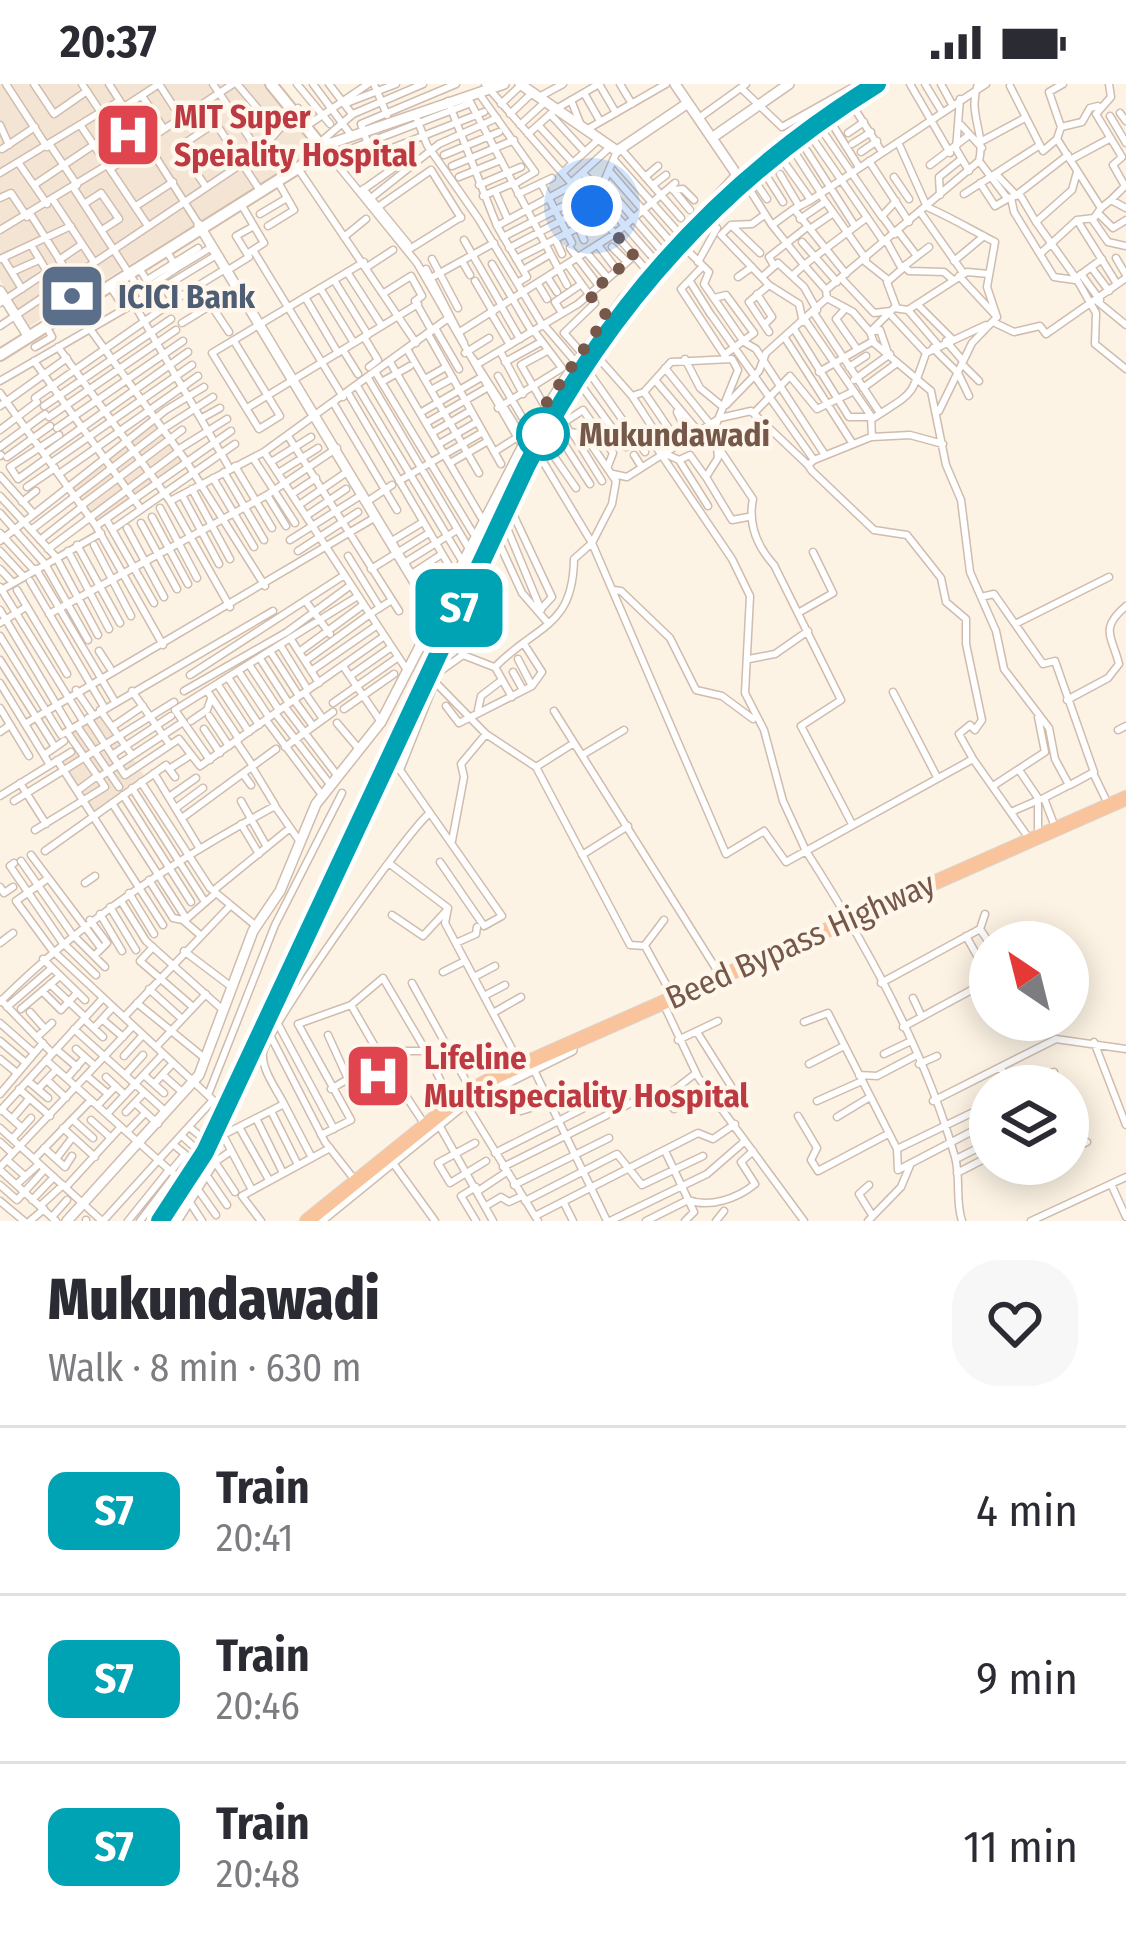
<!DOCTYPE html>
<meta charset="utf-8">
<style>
:root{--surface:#fff;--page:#f7f7f7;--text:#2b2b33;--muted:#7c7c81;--line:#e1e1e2}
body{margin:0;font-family:"Fira Sans Condensed",sans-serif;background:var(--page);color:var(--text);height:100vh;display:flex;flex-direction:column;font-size:45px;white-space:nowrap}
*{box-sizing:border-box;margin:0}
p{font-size:39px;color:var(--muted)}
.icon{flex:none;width:66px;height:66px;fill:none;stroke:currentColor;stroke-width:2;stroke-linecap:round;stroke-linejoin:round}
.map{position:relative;height:1137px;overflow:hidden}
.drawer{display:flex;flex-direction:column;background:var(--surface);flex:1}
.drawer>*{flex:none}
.badge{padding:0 24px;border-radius:18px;font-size:42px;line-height:78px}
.needle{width:78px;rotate:325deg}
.controls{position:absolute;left:969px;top:837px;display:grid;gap:24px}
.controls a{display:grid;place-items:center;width:120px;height:120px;border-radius:50%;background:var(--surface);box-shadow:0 6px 30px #0003;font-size:60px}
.you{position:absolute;width:60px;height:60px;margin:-30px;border:9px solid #fff;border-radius:50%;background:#1a73e8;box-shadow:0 0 0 18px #1a73e833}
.map>.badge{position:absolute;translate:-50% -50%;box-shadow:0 0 0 6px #fff}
.round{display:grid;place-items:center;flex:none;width:126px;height:126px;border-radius:48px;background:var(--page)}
.summary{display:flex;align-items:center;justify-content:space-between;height:204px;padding:0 48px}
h1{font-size:57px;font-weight:800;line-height:90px}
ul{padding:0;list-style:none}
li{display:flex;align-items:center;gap:36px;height:168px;padding:0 48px;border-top:3px solid var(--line)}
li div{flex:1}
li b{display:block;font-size:45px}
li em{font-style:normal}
li .badge{min-width:132px;font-weight:700;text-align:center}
.status{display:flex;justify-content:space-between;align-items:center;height:84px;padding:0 60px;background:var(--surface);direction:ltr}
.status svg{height:33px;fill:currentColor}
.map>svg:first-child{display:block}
.residential{fill:#f4e4d3}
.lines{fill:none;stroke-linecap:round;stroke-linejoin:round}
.minor-casing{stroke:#d0bcae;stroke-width:9}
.tertiary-casing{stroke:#d0bcae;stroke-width:12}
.secondary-casing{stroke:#d3bcab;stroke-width:14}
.trunk-casing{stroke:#dbd4d0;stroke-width:16}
.minor{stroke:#fff;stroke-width:6}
.tertiary{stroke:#fff;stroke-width:9}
.secondary{stroke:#fff;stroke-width:10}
.trunk{stroke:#f9c49c;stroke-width:14}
.rail{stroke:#b5a3c6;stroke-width:3;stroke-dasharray:18 12;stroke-linecap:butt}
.line-casing{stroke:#fff;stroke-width:27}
.line{stroke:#00a3b4;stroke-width:18}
.walk{stroke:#75584a;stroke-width:12;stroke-dasharray:0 21.6}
.stop-dot{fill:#fff;stroke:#00a3b4;stroke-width:6}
.labels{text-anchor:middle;stroke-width:9;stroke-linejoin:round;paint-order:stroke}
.health-label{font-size:33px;font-weight:bold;fill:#be3a42;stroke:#fff7eb;text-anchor:start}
.service-label{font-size:33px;font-weight:bold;fill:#4e5e75;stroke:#fff7eb;text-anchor:start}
.stop-label{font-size:33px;font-weight:bold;fill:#75584a;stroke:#fff7eb;text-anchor:start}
.street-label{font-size:33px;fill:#75584a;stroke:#fff7eb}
</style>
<div class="status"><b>20:37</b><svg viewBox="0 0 49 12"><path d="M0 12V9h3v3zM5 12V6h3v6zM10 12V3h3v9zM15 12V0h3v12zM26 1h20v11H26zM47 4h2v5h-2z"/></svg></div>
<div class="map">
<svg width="1126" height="1137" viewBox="0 0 1126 1137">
<rect width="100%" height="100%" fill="#fcf3e4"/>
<path class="residential" d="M0,0H268L317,59L316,66L28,243L0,196Z
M155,336L184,377L97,440L69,401Z
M100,627L125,661L111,669L117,679L132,673L146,694L93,731L85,718L103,703L84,716L57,675L77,663L68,650Z"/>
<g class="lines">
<g class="minor-casing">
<path id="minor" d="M6,0L47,63
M34,0L54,30L87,7
M82,0L100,27
M109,0L199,141
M213,0L259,68
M237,0L275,45
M297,0L330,40
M313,0L351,51
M329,0L352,30
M374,0L387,31
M485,0L643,182
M620,0L632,20
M910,0L950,69
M925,0L942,28
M941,0L953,22
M1109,0L1111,13L1096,30L1122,73L1113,81L1125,102L1111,116
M1010,2L1043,67L1057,55L1101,124L1111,116L1126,124
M741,4L782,43L855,2L862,7
M478,8L535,88L513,101
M584,9L600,37
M142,12L164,45
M539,13L563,0
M468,14L567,201
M960,15L956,65L969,87
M571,16L582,44
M448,17L497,142L527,193L517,199
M851,19L882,68
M203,20L259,105
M344,20L396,0
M501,20L520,2
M124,23L159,0L181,34
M1120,29L1126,37
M415,30L427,61L478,134L543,242
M510,30L532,9
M550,30L585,68
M1110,32L1126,59
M699,34L746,0
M829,35L859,83
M311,39L368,0
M0,41L9,61
M520,41L544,19
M961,41L982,64
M81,42L148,142
M539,42L573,79
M819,42L882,133
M1061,43L1049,8L1063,0
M586,46L666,0
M848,49L864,38
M528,50L556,25L599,0L616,29
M324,55L353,30L423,0
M813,55L884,158
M1057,55L1061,43L1082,38L1090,24L1098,22
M984,56L1023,35
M146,57L233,0
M898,58L927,123C952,134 970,145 995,158L987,203L997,233L972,259L939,327
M852,60L871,48
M50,61L77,101
M790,61L821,109
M2,65L35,43
M621,65L681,134
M807,67L855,142
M327,68L417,179L523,363
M861,68L877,57
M335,71L471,19
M444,71L499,48
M779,71L811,116L986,0
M372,72L361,40L456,0
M1070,76L1109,55
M615,77L678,148
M869,77L909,138
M979,77L1007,114L1020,111L1036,138L1072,106L1077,88
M375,80L372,72L484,28
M20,81L47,120
M930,81L968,52
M452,82L514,56
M297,83L416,259
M110,85L147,60
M762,85L783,118
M563,88L599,55
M610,88L669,156
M0,89L119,17
M583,89L600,107
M780,90L799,122
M996,90L1016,111
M459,93L501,76
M645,93L658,82
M752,93L767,115
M894,93L909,115
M572,98L609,64
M541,99L572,159
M980,99L995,122L1009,114
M604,100L661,166
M746,100L772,141
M34,101L131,36
M479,101L521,83
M653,101L666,91
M73,103L145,214
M206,103L179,63L215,39
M671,103L690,126
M363,105L408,160
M364,105L412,71
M673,106L683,105L694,116
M495,107L508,136
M1019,109L1068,71
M518,110L552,94
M820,110L866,175
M964,110L1040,61
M598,111L654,175
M940,111L939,93L959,77
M483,112L513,99
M0,114L11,109L27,133
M371,114L439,60L497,34
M1011,114L1014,128L1054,193L1075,196
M53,116L94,178
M588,116L600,107L617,67
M811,116L794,125L846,190
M84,120L101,109L119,135L102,146
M241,120L264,159L250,168
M136,122L173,98
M378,123L431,86L461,134
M1101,124L1094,134L1077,136L1117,200
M794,125L772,141L804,181L865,135
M921,129L964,190
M260,130L287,114
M31,131L83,213
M1100,131L1113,144L1126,136
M800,135L825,118
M1092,135L1108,158L1126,162
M1036,138L1076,194L1102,175
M731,141L752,140L763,132
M268,142L294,126L278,98
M497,142L574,100
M578,143L584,156
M810,145L832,130
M0,146L107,81
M898,147L917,172
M895,150L882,132L896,117
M344,153L366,135
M503,153L577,115
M555,155L562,170
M464,156L502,222
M886,156L902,185L887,198L896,222L870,248L874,259L931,307L946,381L961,416L970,488L996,547L1004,585L1049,644L1055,675L1069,701L1044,714L1055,743
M802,158L837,198
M31,161L57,204
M598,161L617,186
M612,163L627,178
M684,163L703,182L681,205L727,275
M509,164L591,121
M570,164L599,202
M166,166L177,184L210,164
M253,166L343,313
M408,166L461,133
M587,169L608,194
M760,169L731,141L721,151L769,201L799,220L803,238
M1041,169L1077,136
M215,172L164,203L173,217L227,184
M3,174L22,205
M1116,174L1126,191
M0,175L71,142
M432,175L458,224
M516,175L601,132
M59,176L81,161
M863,176L887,195
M462,177L470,191
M954,177L984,152
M698,178L717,144
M492,180L532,248
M773,180L769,173L806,144
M568,181L595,219L564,249L580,267
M703,182L709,188L704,200L744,258L756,265L825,371
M904,182L909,187L944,188L952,195
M367,183L393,166
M903,183L929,163
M1091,183L1109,207
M426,185L464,259
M228,186L249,173L236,152L254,142
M523,186L549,171
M12,188L39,176
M347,188L382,242
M1081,190L1100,216
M792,192L804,181L826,206
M959,192L997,233
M738,193L752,183
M762,193L778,179L804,203L817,226
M548,194L557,208
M841,194L874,229L891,227
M1076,194L1096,229L1095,260L1126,285
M429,195L494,159
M147,196L198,164
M334,196L368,251
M475,197L493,228
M691,199L711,231
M538,200L547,215
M769,201L749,218L769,248
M110,202L124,224
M150,202L177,184
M320,204L354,259
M384,209L411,192L422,212L415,217L432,247
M757,210L772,233L765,240
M305,213L338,269
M714,214L726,211L754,249L724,271
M85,217L99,239
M1098,218L1126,241
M0,219L47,188
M134,220L230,385
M917,220L952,255
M211,221L229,248
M501,222L520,255
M846,224L836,235L857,265
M894,224L908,226L967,188L989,190
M908,226L937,260
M491,229L510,261
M562,229L555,218L580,201
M814,229L880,329
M889,229L926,269
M712,232L814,376L808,381L812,387L874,446L907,451L941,494L946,518L966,535V560L982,636L975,646L970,641L959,650L973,675
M805,236L871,332L872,353L910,351L943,360
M993,238L1014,248L1040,242L1046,250L1126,194
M182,239L236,206
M544,241L574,276
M0,242L259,68L298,24
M435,244L459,285
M90,245L186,377L265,502
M794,245L849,333H871
M458,249L616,149L675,99
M428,250L501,380
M364,253L378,276L369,283
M785,254L851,357
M234,257L280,332L259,345L212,269L364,178
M946,257L963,277
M35,263L52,253L46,242
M58,263L170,417L230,523
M933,264L958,289L969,312
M407,265L479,389
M343,266L358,290
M887,266L880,246L870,248L853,228L827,214L826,206L979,77C986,48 967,30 978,0
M500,267L523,310
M465,269L489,254
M595,270L632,312L667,366
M473,275L526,358
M685,275L700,304L722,322
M34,277L141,425
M390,278L481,433
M505,278L541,258
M962,280L979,297
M476,281L578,220L634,172
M849,283L866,272
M586,284L645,368
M665,284L710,340
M819,288L873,257
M376,289L473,449
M498,292L522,333
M425,295L446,283
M369,296L468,463
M385,296L410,282
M655,296L698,347
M854,296L890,270
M0,297L154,208L139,184
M578,297L626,363
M357,302L461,475
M863,304L897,279
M431,306L453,294
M644,308L678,358
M0,309L96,442L163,561
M348,309L454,490
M632,312L644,308L671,278L732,275L738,286L715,343L718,374L706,393L732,436L748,433
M35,314L165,223
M543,319L521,281L547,267
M334,320L397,426
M726,321L759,287L766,269L827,214
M0,322L67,274
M44,322L171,235
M247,324L418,220
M498,324L562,284L534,247
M677,328L688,351
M755,328L790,292L817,325L852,308
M420,329L480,294
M49,333L176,246
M202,334L220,324
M872,335C913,308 910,316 926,269L986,241
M564,338L570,348L584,350L616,397L612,420L592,459L726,770L764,747L786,778L806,767C866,860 925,966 955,1073C961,1095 955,1116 962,1137
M426,339L485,305
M57,344L183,257
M554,344L590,400
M0,346L37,318
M551,347L583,326L613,369L608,382
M432,349L470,327
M573,350L602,397
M288,352L399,527
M636,352L648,351L732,475L750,512L745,609L764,646L783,717L806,767L973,675L1028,753
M544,358L576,404
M439,360L477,338
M0,363L45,330
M718,363L753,415C748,439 757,462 774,481L841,616L801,642L852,740
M179,365L227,335
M264,368L370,530L392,516
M494,368L516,354
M664,369L679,376L708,422
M45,370L188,268
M634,371L641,382
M0,372L1,371
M7,373L50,342
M47,374L18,395L10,383L59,351
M253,374L295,439
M679,376L690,371L705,392
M814,376L871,353
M271,378L311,353
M51,379L192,281
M450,379L488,357
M235,382L272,444
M224,388L264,456
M278,389L318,364
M59,390L198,292
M613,390L627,393L720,334L751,327L808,381
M0,392L32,428
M213,394L254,463
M399,397L483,348
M27,403L55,384
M192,405L230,475
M292,410L316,394
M182,411L219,480
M267,411L286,442
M0,412L56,473L98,551
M170,417L264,368L447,235
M368,417L392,401
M22,418L36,407
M82,421L182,346
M299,421L344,390
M160,424L197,494
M512,428L552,513L541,525
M0,429L45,480L88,556
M306,432L346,405
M152,433L188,500
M106,435L154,519
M141,439L177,505
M96,442L231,347
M127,444L164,513
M507,444L541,526
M113,445L235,360
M31,446L163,345L213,313
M0,449L34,486
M40,456L83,422
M290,456L363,410
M0,457L166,326L204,303
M390,458L423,438
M499,459L522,509L548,539
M77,461L120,539
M94,461L131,532
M48,465L179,367
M0,467L24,493
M68,467L109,545
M298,467L358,428
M348,472L380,524
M404,479L457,446
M0,485L13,499
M36,485L114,616
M371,485L429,449
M413,489L442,470
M30,497L104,623
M416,501L449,481
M0,503L83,637
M3,505L101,449
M17,506L67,590
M614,506L621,507L670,554L696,606L722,612L753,635
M981,513L994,510L1043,580L1055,577L1094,688L1070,701
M307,519L330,550
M0,526L71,645
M798,529L833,509L813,468
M49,530L267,411L337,364
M0,539L26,523
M1015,540L1109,493
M0,552L61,651L273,527
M292,557L319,599
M524,560L542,588L532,602
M282,564L308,606
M99,567L110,584
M299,568L363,521
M272,570L299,612
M749,575L775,570L808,547
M0,576L55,663
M261,576L288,618
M305,577L370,530L407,586
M250,582L279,626
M343,582L381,638
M494,583L463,571L453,556L514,421
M311,587L376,542
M239,588L269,633
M513,588L523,606
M190,591L343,492
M350,592L390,564
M229,595L259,641
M0,599L50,681
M436,599L486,650L536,683L630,861L645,862L672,911
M218,601L249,648
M76,606L93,631
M132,607L170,661
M184,607L287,548L351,501
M208,608L239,655
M893,608L937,693
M305,609L323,635
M512,613L495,583C537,540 573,544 574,475L592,459L539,371C598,229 750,68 886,0
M294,616L313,642
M1067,616L1108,594L1119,580C1112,552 1099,545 1126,522
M333,619L397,574
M446,622L459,639L532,602L518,575
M285,623L337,691
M0,624L29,672
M344,625L394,590
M100,626L132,671
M478,626L481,612L502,596
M554,627L720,891
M275,629L329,699
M209,632L229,662
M88,634L125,691L179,655L200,682L383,553
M266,636L322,711
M191,637L207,626L211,615
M337,639L359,665
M25,640L374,434
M77,642L119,703
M112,643L143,622
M204,645L220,669
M1118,646L1126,642
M0,648L10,641
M236,657L253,682
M285,663L333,628
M584,670L624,646
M44,671L64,657
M112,671L171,632
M57,676L163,841
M210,676L175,626L358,512
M252,683L275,721
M536,683L574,659
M169,685L191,671
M1019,686L1038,714V749
M154,689L200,765
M243,690L251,701
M1094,691L1108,720
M98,694L183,638
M141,698L210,804L256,842
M20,699L46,740
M993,702L1045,668L1038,633
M132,704L205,818
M77,707L97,692
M123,711L191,818
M0,712L71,668
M169,713L196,694
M14,717L174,618
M241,717L267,763
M112,719L186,834
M176,724L203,704
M1011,728L1041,715
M182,734L276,665
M241,740L259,770
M35,746L105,703L67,648
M452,757L464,693L461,680L486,650
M45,767L166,681L175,693
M31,771L101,864
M582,771L628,742
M21,777L72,850L105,883
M440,778L484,842L502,832L400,686L439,588L463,571
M14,779L10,782L62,858L96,891
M390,780L448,824L445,839L520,980
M47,795L16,817L52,866L213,1016L103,1137
M149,796L173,834L183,836
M85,799L95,792
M0,803L4,809L13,803
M214,806L290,744
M129,809L154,850
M121,817L146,857L223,926
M110,823L136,866
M100,830L122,867
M392,831L423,852L447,826
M90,836L107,859L94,872
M980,845L990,860
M199,850L184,837L216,809
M966,852L984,884
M0,859L13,849
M456,859L476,850L477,843
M645,861L664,836
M153,863L140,877L193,923
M184,867L229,901
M43,875L85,916
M443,888L465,877
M474,893L495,882
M412,899L471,1006
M881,899L980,845L985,830
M50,900L85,933
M149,905L182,935
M42,907L61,926L77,909
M484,912L505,901
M913,914L922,933
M1,916L52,969
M0,918C81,837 175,776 275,722L298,755
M137,919L202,972
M351,921L385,980
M664,921L698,993L804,1137
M7,923L52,884
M21,925L60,892
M30,928L45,945
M493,929L521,913
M124,933L229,823
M84,935L103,953
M103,936L123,953
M804,938L828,929L897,1065L990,1020
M0,939L34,969
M279,942L334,1045
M903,943L990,896
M94,944L113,923
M74,945L165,1027
M697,948L731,1002L715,1017
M328,951L348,995L331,1005
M37,953L52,939
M271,953L325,1058L354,1095
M678,956L718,937
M0,957L26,979
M1094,958L1126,1041
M156,963L206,910
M76,965L95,982
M57,966L77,983
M884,970L909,958
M124,972L142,952
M0,975L17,989
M46,976L175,1091L140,1137
M809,980L844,962
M919,980L937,972
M1000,983L1009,998L1022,991L1030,1002
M533,984L607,1137
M125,991L143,971
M144,991L164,1009
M163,991L182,1008
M859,991L877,992L915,972
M68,993L85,973
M88,993L108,1010
M106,993L125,1011
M47,996L66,1014
M28,997L48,1014
M154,1000L173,979
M1029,1000L1054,988
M19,1005L50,1032
M38,1005L56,986
M0,1010L43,959
M208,1011L275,841L342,709
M983,1011L984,1023
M817,1017L862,997
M933,1017L1056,955L1126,965
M135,1019L158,1040
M284,1020C277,1006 261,985 263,969C267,944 410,743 430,729
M466,1020L538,1137
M98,1021L116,1002
M674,1025L704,1002
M2,1026L22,1044
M0,1027L103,914
M271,1027L298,1081
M521,1027L550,1018
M126,1028L144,1009
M107,1030L163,970
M798,1032L817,1064L811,1076L818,1087L888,1050
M837,1033L870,1013
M256,1034L283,1089
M12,1035L29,1015
M73,1036L93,1054
M91,1036L111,1054
M425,1041L385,980L399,967H426L451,1018
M439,1041L493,1137
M189,1043L199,1051
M239,1043L269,1096
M1068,1043L1079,1038
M0,1044L102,1137
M63,1044L95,1073
M127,1048L145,1029
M321,1051L351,1036L298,940L351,921L383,894L426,967
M182,1052L192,1061
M13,1054L31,1034
M0,1058L12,1069
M475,1059L438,1079L450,1099L486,1077
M44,1064L65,1083L72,1072
M897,1065L898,1086L990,1038
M1068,1067L1087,1058
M495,1069L584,1024
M666,1069L694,1128L685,1137
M35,1074L91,1016
M56,1075L72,1054
M956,1075L990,1058
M7,1076L25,1092
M215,1078L235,1108
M393,1079L435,1137
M0,1083L133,942
M503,1083L653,1008L669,1010L696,989
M0,1086L56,1137
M171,1087L185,1070L174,1061
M957,1089L990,1072
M207,1092L227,1121
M17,1100L39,1080
M1111,1100L1126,1133
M0,1101L17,1116L45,1085
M514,1101L609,1054
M869,1101L859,1110L872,1131
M66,1103L120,1044
M476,1103L461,1112L476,1137
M252,1106L223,1051L284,1020L312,1074
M199,1107L216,1131
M478,1107L505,1089
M32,1116L54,1093
M0,1117L24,1137
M525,1117L617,1070L642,1101L703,1072
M564,1119L573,1137
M191,1120L202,1137
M40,1122L63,1101
M486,1122L501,1113L509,1118L522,1112
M535,1132L698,1049L713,1055L735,1040
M52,1133L67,1116
M30,1137L44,1125
M86,1137V1136
M128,1137L169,1086
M178,1137L215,1078L231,1067
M261,1137L242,1112L330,1064
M610,1137L707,1090L745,1057
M646,1137L688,1116C709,1124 737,1115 755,1100L741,1078L753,1067
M716,1137L724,1127
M868,1137L901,1103L911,1079
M1031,1137L1126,1093"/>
</g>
<g class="tertiary-casing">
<path id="tertiary" d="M520,0L617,67L688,19
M716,51L789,0
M329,60L504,0
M199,141L437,535
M0,207L29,253
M67,1137L199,991L253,847L280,807L316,720L381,638L527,354L565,295L623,215L737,91L675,0
M320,1137L465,1019L572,966"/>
</g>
<g class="secondary-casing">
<path id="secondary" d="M271,0L322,63
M328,59L331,65L326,67L322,63Z
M0,271L325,67"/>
</g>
<g class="trunk-casing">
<path id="trunk" d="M307,1137L466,1009L499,991L1126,714"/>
</g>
<use href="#minor" class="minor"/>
<use href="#tertiary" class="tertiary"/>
<use href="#secondary" class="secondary"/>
<use href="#trunk" class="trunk"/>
<path class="rail" d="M160,1137L205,1068L526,383C606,223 725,94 877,0"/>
</g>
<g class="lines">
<g class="line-casing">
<path id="line" d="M160,1137L205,1068L526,383C607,223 724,94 877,0"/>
</g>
<use href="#line" class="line"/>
<path class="walk" d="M543,350L522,354L607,232L589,210L634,172L592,122"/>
</g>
<defs>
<g id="hospital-square" transform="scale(3.45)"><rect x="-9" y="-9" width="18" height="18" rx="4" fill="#e0444e" stroke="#fff7eb"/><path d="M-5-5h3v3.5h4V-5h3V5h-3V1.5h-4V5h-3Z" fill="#fff"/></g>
<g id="bank-square" transform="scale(3.45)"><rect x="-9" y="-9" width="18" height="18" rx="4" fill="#5c6f8a" stroke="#fff7eb"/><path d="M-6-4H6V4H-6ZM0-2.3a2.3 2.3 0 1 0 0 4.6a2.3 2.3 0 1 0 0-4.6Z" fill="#fff"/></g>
</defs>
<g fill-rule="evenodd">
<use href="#hospital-square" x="128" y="51"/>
<use href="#bank-square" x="72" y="212"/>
<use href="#hospital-square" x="378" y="992"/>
</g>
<circle class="stop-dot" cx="543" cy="350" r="24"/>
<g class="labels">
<g class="health-label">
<text x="174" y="44">MIT Super<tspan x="174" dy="38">Speiality Hospital</tspan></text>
<text x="424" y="985">Lifeline<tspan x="424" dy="38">Multispeciality Hospital</tspan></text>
</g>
<g class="service-label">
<text x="118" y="224">ICICI Bank</text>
</g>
<g class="stop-label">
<text x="579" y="362">Mukundawadi</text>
</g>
<g class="street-label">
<text transform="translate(800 856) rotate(-24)" y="12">Beed Bypass Highway</text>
</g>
</g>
</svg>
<div class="controls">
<a><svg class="needle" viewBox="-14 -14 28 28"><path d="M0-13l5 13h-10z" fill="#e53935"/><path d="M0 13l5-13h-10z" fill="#7c7c81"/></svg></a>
<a><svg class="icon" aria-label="layers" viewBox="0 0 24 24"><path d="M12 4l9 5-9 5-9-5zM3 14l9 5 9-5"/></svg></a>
</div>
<div class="you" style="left:592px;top:122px"></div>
<b class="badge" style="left:459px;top:524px;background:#00a3b4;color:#fff">S7</b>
</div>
<section class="drawer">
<div class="summary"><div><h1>Mukundawadi</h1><p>Walk · 8 min · 630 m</p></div><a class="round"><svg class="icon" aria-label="heart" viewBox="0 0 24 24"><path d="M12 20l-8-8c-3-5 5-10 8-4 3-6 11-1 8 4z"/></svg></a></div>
<ul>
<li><span class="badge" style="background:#00a3b4;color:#fff">S7</span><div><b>Train</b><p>20:41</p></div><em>4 min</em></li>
<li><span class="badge" style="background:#00a3b4;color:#fff">S7</span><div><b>Train</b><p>20:46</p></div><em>9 min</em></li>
<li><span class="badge" style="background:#00a3b4;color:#fff">S7</span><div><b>Train</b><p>20:48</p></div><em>11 min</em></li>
</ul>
</section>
